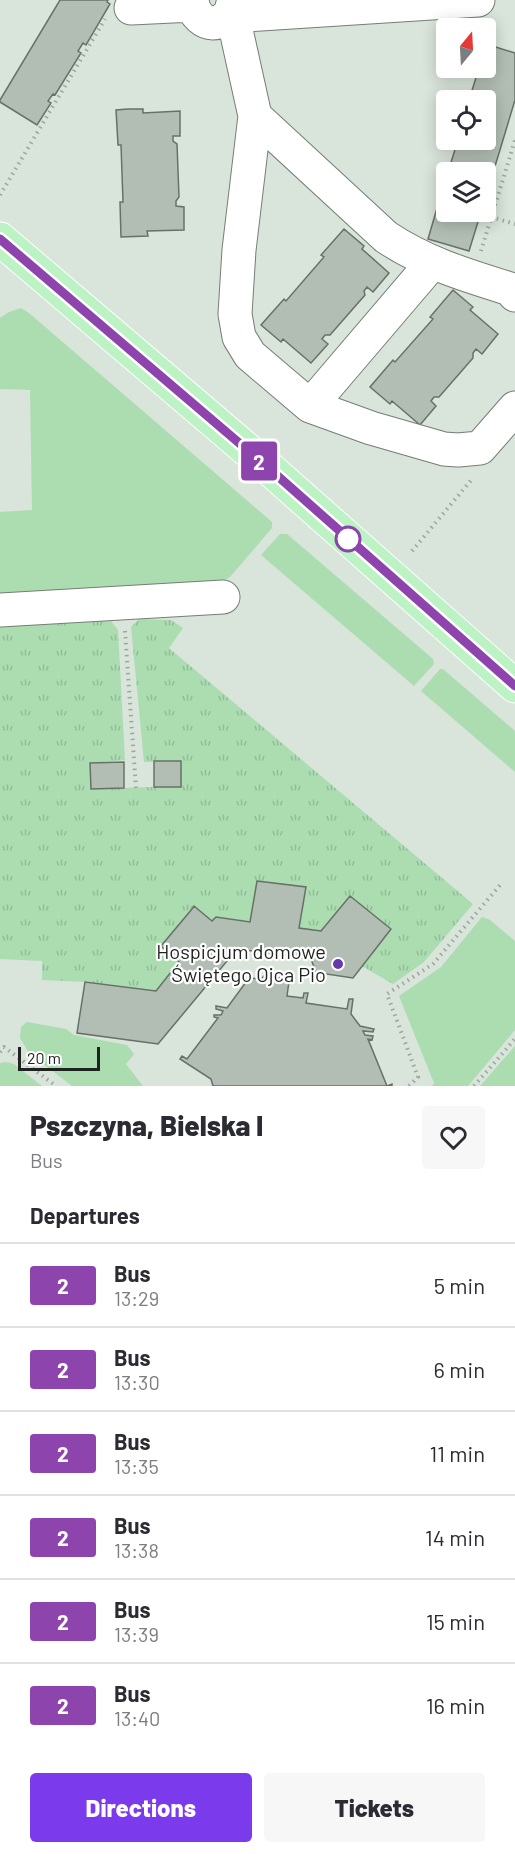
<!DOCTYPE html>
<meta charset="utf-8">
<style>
:root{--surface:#fff;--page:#f7f7f7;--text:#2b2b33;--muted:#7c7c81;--line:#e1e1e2;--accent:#7c3aed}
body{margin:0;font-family:Barlow,sans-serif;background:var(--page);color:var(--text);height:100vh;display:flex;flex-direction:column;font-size:22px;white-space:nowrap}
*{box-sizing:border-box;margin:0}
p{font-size:20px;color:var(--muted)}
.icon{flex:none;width:33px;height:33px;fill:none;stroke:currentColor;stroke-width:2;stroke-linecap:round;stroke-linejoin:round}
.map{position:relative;height:1086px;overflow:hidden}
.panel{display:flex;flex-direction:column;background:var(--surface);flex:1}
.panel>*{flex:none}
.badge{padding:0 12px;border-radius:4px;font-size:21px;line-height:39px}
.needle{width:39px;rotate:18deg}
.buttons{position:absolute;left:436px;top:18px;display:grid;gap:12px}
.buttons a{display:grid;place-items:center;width:60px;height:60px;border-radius:6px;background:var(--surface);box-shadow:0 3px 15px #0003;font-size:30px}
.scale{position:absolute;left:18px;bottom:15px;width:82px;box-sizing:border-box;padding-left:6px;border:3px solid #1e231f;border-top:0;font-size:16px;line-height:21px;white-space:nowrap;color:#1e231f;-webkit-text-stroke:4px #fff;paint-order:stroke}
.map>.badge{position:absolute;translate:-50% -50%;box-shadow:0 0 0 3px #fff}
h2{padding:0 30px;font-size:22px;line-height:54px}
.round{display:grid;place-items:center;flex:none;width:63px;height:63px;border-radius:6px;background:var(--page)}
.summary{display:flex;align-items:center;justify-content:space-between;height:102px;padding:0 30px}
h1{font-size:28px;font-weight:800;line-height:45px}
.cta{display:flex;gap:12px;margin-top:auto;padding:12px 30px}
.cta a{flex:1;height:69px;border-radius:6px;background:var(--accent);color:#fff;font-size:24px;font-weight:800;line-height:69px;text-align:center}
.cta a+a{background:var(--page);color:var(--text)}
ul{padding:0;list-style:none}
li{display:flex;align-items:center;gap:18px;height:84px;padding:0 30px;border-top:2px solid var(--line)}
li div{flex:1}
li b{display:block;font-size:22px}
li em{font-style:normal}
li .badge{min-width:66px;font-weight:700;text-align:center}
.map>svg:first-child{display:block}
.grass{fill:#abddb1}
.park{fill:url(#park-tufts)}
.building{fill:#b2bdb3;stroke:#677168;stroke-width:1.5}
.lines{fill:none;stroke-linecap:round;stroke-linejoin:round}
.minor-casing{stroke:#747e75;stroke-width:35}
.major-casing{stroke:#fff;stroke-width:35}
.path{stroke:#9da69e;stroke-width:4;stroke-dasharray:1.5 4.5;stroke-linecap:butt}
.minor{stroke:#fff;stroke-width:33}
.major{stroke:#bdf2c5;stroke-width:33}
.line-casing{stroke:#fff;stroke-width:14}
.line{stroke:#8e44ad;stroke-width:9}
.stop-dot{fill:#fff;stroke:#8e44ad;stroke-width:3}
.poi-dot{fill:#6836ad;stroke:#fff;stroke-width:2}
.labels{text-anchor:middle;stroke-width:4.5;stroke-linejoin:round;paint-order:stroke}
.poi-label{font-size:20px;fill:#1e231f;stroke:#fff;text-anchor:end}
</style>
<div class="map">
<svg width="515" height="1086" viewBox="0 0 515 1086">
<defs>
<pattern id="park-tufts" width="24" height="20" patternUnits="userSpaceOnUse" patternTransform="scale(1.5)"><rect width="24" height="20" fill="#abddb1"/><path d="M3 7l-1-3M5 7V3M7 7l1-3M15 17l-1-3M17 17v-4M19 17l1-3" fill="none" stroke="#93bd98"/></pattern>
</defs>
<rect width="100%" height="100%" fill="#d9e4da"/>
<path class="grass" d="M21,308L29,313L272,522V528L230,577L223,581L0,595V512L32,510L30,390L0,389V318L9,312Z
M280,534H287L433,659L434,664L414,686L261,555Z
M440,669H443L515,731V772L421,691Z
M482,917L490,920L515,941V1030L468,1086H432L434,1083L399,996L441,967Z
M27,1022L66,1029L74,1035L127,1045L134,1054L126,1064L143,1086H72L29,1053L20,1038L21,1027Z
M515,1046V1086H480Z
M6,1062L14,1064L42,1086H0V1063Z"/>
<path class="park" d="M139,619L171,620L183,628L169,648L473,904L424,962L393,984L362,966L391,929L350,896L321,931L299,928L305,887L257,881L250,922L216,917L212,921L194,907L161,946L179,962L156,991L86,982L42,980V961L0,959V627L27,622L111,621L118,630L125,760L90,763L91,789L181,786V761L144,762L131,627Z"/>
<path class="building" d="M60,0H108L107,2L110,4L86,45L83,43L78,51L81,53L55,95L53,94L48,101L51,103L37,125L0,102V100Z
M486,44L515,53V100L486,196V172H448L458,140H486V100H469L479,68H486Z
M128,109H143V113L180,111V136H173V141L177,144L179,197L176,201V206L184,207V230L147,231L148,236L121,237L120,202H123L121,145H118L116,110Z
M447,174V212H481L469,251L428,239Z
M344,229L364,246L362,249L389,273L373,292L367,287L364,291L365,295L330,335H325L322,339L328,344L311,363L283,339L281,342L261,325L284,299L286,301L324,257L321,255Z
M453,290L473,307L470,310L498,334L482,354L476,349L473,353V358L439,397H434L431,401L436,406L420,425L392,401L390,404L370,387L393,360L395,362L433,319L430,317Z
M154,761H181V787H154Z
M124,762V788L91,789L90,763Z
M257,881L306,887L299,928L321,931L350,896L391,929L353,978L320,973V974L317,975L311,959L237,949L158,1044L77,1033L85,982L156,991L179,962L161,946L192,909L194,906L212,921L216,917L250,922Z
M290,974L287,996L303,998L304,993H308L306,1003L347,1009L349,999H353L351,1014L360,1026L374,1029L373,1032L363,1031L365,1035L373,1036L372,1040L368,1039L387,1086L392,1084V1086H213L211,1079L180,1059L182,1056L187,1059L218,1018L214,1017V1015H221L223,1011L216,1009V1006L227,1008L249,978L261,979L265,975L273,980Z"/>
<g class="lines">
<g class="minor-casing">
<path id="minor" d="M192,0C193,14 204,26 219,22C224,20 227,15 232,14C236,13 242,15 247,15L478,0
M234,0L230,14L236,30L255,116L239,250L235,314L239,337L250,355L310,406L371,428L444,449L458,450L480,448L515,408
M131,8L193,5
M255,116L386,237C425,263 465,275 510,289L515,295
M310,406L432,263
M0,610L223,597"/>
</g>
<g class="major-casing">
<path id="major" d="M0,239L272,471L515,686"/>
</g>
<path class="path" d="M0,195L105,19
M491,217L515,224
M481,251L515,140
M412,551L472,479
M125,631L136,788
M0,1052L4,1047L56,1086
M409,1086L418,1077L387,994L433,964L501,884
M474,1086L515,1039"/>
<use href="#minor" class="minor"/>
<use href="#major" class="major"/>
</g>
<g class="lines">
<g class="line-casing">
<path id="line" d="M0,239L272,471L515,686"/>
</g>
<use href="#line" class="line"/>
</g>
<circle class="stop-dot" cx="348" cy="539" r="12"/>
<circle class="poi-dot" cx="338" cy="964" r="6"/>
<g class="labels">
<g class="poi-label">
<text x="326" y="959">Hospicjum domowe<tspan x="326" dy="23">Świętego Ojca Pio</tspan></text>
</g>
</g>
</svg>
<div class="buttons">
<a><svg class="needle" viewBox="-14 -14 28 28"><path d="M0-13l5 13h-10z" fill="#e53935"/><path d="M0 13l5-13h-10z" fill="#7c7c81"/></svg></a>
<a><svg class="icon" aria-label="locate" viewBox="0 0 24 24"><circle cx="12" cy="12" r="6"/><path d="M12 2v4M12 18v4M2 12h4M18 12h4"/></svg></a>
<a><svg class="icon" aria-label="layers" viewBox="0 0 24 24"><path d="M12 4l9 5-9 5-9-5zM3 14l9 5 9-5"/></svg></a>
</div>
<div class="scale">20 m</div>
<b class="badge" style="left:259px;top:461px;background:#8e44ad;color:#fff">2</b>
</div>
<section class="panel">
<div class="summary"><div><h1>Pszczyna, Bielska I</h1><p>Bus</p></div><a class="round"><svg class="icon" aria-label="heart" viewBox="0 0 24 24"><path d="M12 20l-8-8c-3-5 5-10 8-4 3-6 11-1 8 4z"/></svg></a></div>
<h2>Departures</h2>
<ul>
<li><span class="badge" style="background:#8e44ad;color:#fff">2</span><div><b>Bus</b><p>13:29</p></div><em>5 min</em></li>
<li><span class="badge" style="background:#8e44ad;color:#fff">2</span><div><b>Bus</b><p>13:30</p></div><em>6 min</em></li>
<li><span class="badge" style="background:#8e44ad;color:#fff">2</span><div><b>Bus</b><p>13:35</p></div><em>11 min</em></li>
<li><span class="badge" style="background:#8e44ad;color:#fff">2</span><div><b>Bus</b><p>13:38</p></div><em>14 min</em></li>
<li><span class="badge" style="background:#8e44ad;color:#fff">2</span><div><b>Bus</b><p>13:39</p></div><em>15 min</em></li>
<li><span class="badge" style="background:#8e44ad;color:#fff">2</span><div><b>Bus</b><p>13:40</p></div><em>16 min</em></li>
</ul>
<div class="cta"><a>Directions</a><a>Tickets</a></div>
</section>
